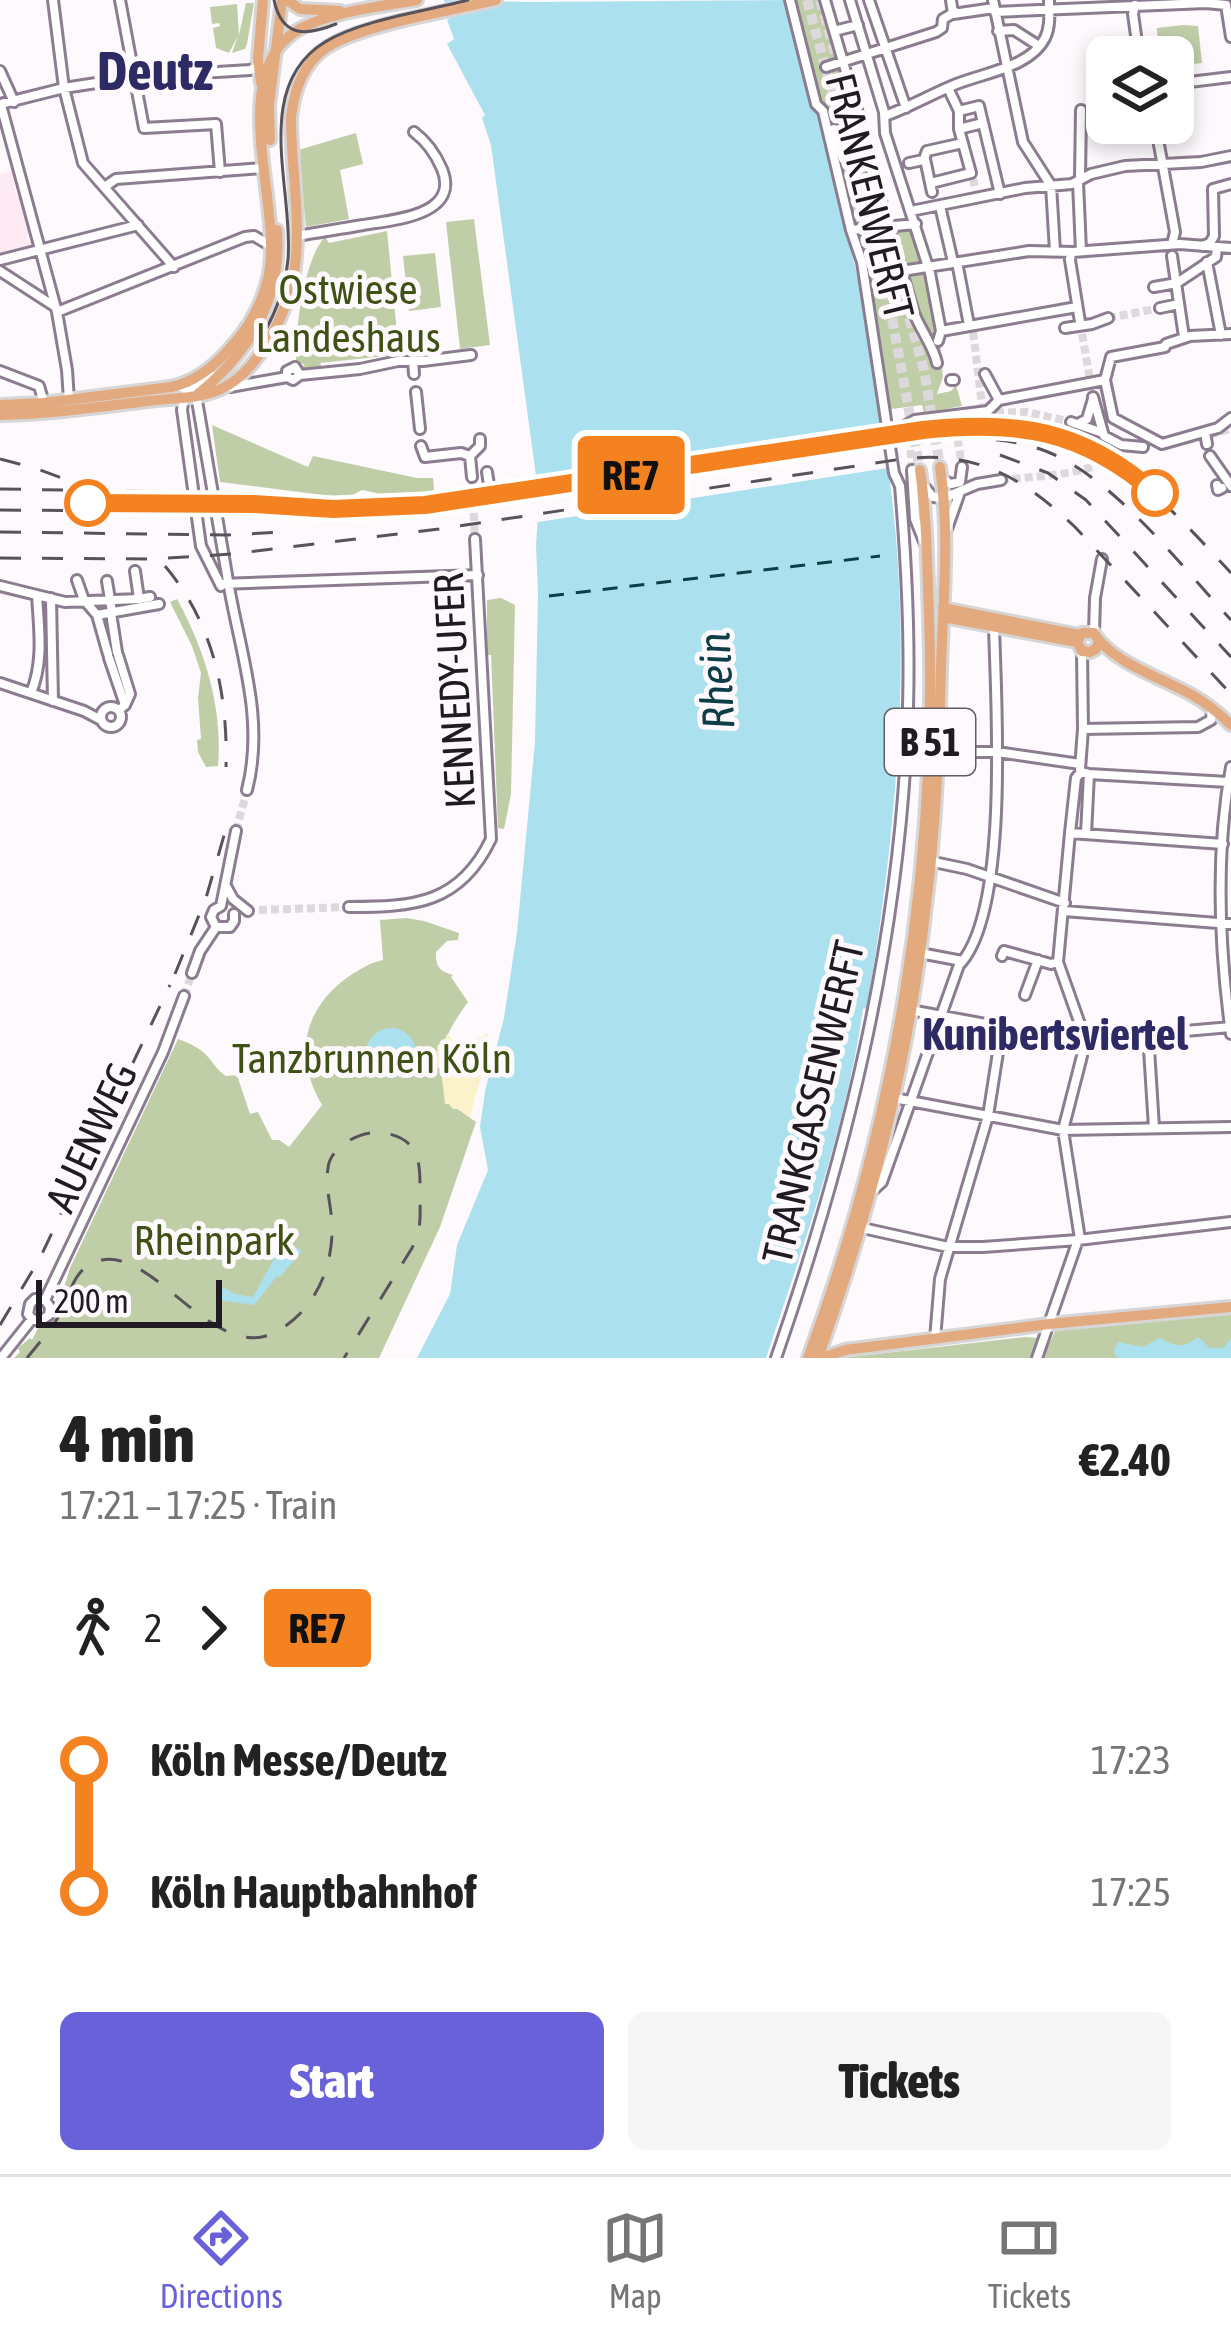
<!DOCTYPE html>
<meta charset="utf-8">
<style>
:root{--surface:#fff;--page:#f6f6f6;--text:#222;--muted:#767676;--line:#e0e0e0;--accent:#6961da}
body{margin:0;font-family:"Asap Condensed",sans-serif;background:var(--page);color:var(--text);height:100vh;display:flex;flex-direction:column;font-size:45px;white-space:nowrap}
*{box-sizing:border-box;margin:0}
p{font-size:39px;color:var(--muted)}
.icon{flex:none;width:66px;height:66px;fill:none;stroke:currentColor;stroke-width:2;stroke-linecap:round;stroke-linejoin:round}
.map{position:relative;height:1358px;overflow:hidden}
.sheet{display:flex;flex-direction:column;background:var(--surface);flex:1}
.sheet>*{flex:none}
.badge{padding:0 24px;border-radius:9px;font-size:42px;line-height:78px}
.controls{position:absolute;left:1086px;top:36px;display:grid;gap:24px}
.controls a{display:grid;place-items:center;width:108px;height:108px;border-radius:18px;background:var(--surface);box-shadow:0 6px 18px #0003;font-size:60px}
.scale{position:absolute;left:36px;bottom:30px;width:186px;box-sizing:border-box;padding-left:12px;border:6px solid #201a22;border-top:0;font-size:33px;line-height:42px;white-space:nowrap;color:#201a22;-webkit-text-stroke:9px #fdf9fd;paint-order:stroke}
.map>.badge{position:absolute;translate:-50% -50%;box-shadow:0 0 0 6px #fff}
.legs{display:flex;align-items:center;gap:18px;height:132px;padding:0 60px;font-size:39px}
.legs p{margin-inline-start:auto}
.headline{display:flex;align-items:center;justify-content:space-between;height:204px;padding:0 60px}
h1{font-size:66px;font-weight:800;line-height:90px}
.primary-button{display:flex;gap:24px;margin-top:auto;padding:24px 60px}
.primary-button a{flex:1;height:138px;border-radius:18px;background:var(--accent);color:#fff;font-size:48px;font-weight:800;line-height:138px;text-align:center}
.primary-button a+a{background:var(--page);color:var(--text)}
ul{padding:0 60px;list-style:none}
li{display:flex;align-items:center;gap:42px;height:132px;font-size:45px}
li i{display:grid;place-items:center;width:18px;height:100%;margin:0 15px;background:currentColor}
li i::after{content:'';width:30px;height:30px;margin:-15px;border:9px solid;border-radius:50%;background:var(--surface)}
li p{margin-inline-start:auto}
li:first-child i{background:linear-gradient(#0000 50%,currentColor 0)}
li:last-child i{background:linear-gradient(currentColor 50%,#0000 0)}
.tab-bar{display:flex;justify-content:space-around;align-items:center;height:168px;border-top:3px solid var(--line);background:var(--surface);font-size:33px;color:var(--muted)}
.tab-bar a{display:grid;justify-items:center;gap:6px}
.tab-bar .on{color:var(--accent)}
.map>svg:first-child{display:block}
.education{fill:#feeaf3}
.green{fill:#c0cea8}
.sand{fill:#fbf1cb}
.water{fill:#abe1ee}
.pier{fill:#fdf9fd}
.lines{fill:none;stroke-linecap:round;stroke-linejoin:round}
.ferry{stroke:#0d3e48;stroke-width:3;stroke-dasharray:15 12;stroke-linecap:butt}
.minor-tunnel{stroke:#dcd8dc;stroke-width:8;stroke-dasharray:8 4;stroke-linecap:butt}
.major-tunnel{stroke:#dcd8dc;stroke-width:10;stroke-dasharray:10 5;stroke-linecap:butt}
.minor-casing{stroke:#8c7c8f;stroke-width:14}
.major-casing{stroke:#d7d6d7;stroke-width:16}
.minor{stroke:#fff;stroke-width:8}
.major{stroke:#e3aa80;stroke-width:10}
.tram{stroke:#58535a;stroke-width:3}
.rail{stroke:#58535a;stroke-width:3;stroke-dasharray:21 21;stroke-linecap:butt}
.line-1-casing{stroke:#fff;stroke-width:27}
.line-1{stroke:#f58220;stroke-width:18}
.stop-1-dot{fill:#fff;stroke:#f58220;stroke-width:6}
.labels{text-anchor:middle;stroke-width:10;stroke-linejoin:round;paint-order:stroke}
.shield{fill:#fdf9fd;stroke:#625d64;stroke-width:3}
.shield-label{font-size:39px;font-weight:bold;fill:#201a22}
.street-label{font-size:42px;fill:#201a22;stroke:#fdf9fd}
.park-label{font-size:42px;fill:#3f5114;stroke:#fdf9fd}
.water-label{font-size:45px;font-style:italic;fill:#0d3e48;stroke:#fdf9fd}
.neighbourhood-label{font-size:45px;font-weight:bold;fill:#2d2a64;stroke:#fdf9fd}
.district-label{font-size:54px;font-weight:bold;fill:#2d2a64;stroke:#fdf9fd}
</style>
<div class="map">
<svg width="1231" height="1358" viewBox="0 0 1231 1358">
<rect width="100%" height="100%" fill="#fdf9fd"/>
<path class="education" d="M15,170L17,180L14,185L16,195L23,200L31,232L27,235L28,240L35,247L0,255V174Z"/>
<path class="green" d="M790,0H825L888,226L916,224L936,301L943,377L937,394L951,391L956,385L962,406L924,413L922,405L884,410L874,329L829,130L816,104Z
M246,3H254L247,44L245,49L232,53L238,36L229,53L216,48L213,28L220,26L219,23L212,24L210,7L237,4L239,35Z
M1183,25L1198,26L1202,63L1175,66L1173,57H1158L1157,28Z
M356,133L363,164L340,170L349,219L306,227L298,150Z
M474,219L490,345L460,349L446,222Z
M387,231L397,333L393,337L394,355L320,363L323,370L313,371L301,367L305,365L296,361C295,330 304,259 325,237L329,243Z
M435,253L441,307L409,311L403,256Z
M212,425L308,467L313,456L417,478H433L435,501L404,499L362,490L347,498L220,482Z
M501,598L515,605L511,794L504,829L498,828L491,655H487V600Z
M177,599C205,650 223,708 218,766L206,767L198,752L197,740L201,739L198,698L201,673L192,646L170,602Z
M406,918L424,921L459,933L458,940L447,941L436,952C435,966 440,972 453,975L451,977L468,1002C438,1043 439,1054 449,1103L476,1122L440,1227L379,1358H14L20,1352L18,1348L30,1338L32,1340L39,1326L46,1325L56,1312V1301L62,1294L70,1268L178,1039C189,1043 201,1048 208,1057C215,1065 217,1070 226,1076L237,1075L250,1114L258,1112L272,1140H279L289,1147L322,1105C294,1057 302,1010 348,977C360,969 369,963 383,960L380,920Z
M1231,1314V1358H1043L1055,1331Z
M1025,1337L1037,1338L1030,1358H831L866,1351L868,1355Z"/>
<path class="sand" d="M488,1033L483,1069L470,1117L459,1109H453L449,1104H445L441,1069L438,1068L437,1046L444,1042L447,1034L462,1049Z"/>
<path class="water" d="M444,0L530,2L787,0L814,109L821,115C833,178 850,240 863,302C875,361 883,422 890,482C913,659 896,833 867,1008L863,1009C846,1128 804,1243 766,1358H417L450,1294L457,1245L488,1170L480,1127L485,1091L504,1018L517,932L535,742L538,593L536,545L539,498L491,145L482,118L485,115L447,44L454,39L447,20L449,19Z
M366 1053a25 25 0 1 1 50 0a25 25 0 1 1-50 0Z
M266,1228L302,1251L280,1277L277,1276L254,1305L218,1300L221,1286L235,1294L253,1297L274,1259L259,1238Z
M1198,1337L1210,1348H1223L1231,1339V1358H1117L1114,1351L1118,1342L1143,1347L1160,1338C1176,1347 1182,1349 1198,1337Z"/>
<path class="pier" d="M888,429L894,467L532,523V484Z"/>
<g class="lines">
<path class="ferry" d="M549,596L880,556"/>
<path class="minor-tunnel" d="M973,178L975,188
M1108,318L1160,308
M1080,322L1093,397
M973,332L983,413
M984,413L1027,412L1071,422
M954,415L962,467
M1186,441L1231,429
M912,470L909,430L916,421
M472,477L475,539
M1001,480C1034,476 1097,476 1119,451
M236,831L247,790
M259,910L349,907
M184,996L192,973"/>
<path class="major-tunnel" d="M807,0L887,291L920,470
M820,0L924,370L940,467"/>
<g class="minor-casing">
<path id="minor" d="M53,0L64,88L83,163L174,267
M120,0L144,128L216,124L220,172
M825,0L860,120
M850,0L884,112L885,133L930,273L941,331L938,341
M869,0L906,108
M951,0L953,14L994,8
M993,0L1023,142L1050,184
M1135,5L1133,14L1139,57
M1226,5L1231,37
M995,12L1206,3L1226,5
M834,31L858,25
M998,31L1014,30L1039,46
M1094,62L1098,71H1107
M826,67L936,32L942,28L943,19L955,12
M0,71L14,102
M1173,84L1231,77
M948,88L959,111
M0,104L64,88L135,77L250,70L262,65
M1,105L57,312L67,370L69,400
M885,116C909,107 930,95 954,85C982,73 1030,68 1045,38C1051,26 1049,12 1049,0
M1155,123L1175,232L1172,244
M834,129L843,159
M959,129L983,123
M867,153L914,313C920,329 934,347 937,363
M924,159L927,151L963,143
M925,159L932,192
M909,163L923,160
M1080,179L1081,110
M1078,182L1081,251
M931,183L971,173L959,129V111L979,106L1000,194
M1051,185L1055,251
M106,186L116,179L264,168
M940,206L953,262
M911,211L1025,188L1072,184L1091,174L1125,166L1201,162L1231,156
M851,230L916,224
M297,236C319,232 341,229 363,225C392,220 461,216 442,169C436,155 426,141 414,132
M1203,246L1210,243L1214,236L1213,189L1231,184
M1071,252L1070,260L1080,322
M1172,256L1184,337
M0,260L138,225
M957,262L969,325
M1207,262L1221,335
M0,271L54,306
M902,271L1029,251L1073,252L1180,244L1231,248
M1154,287L1177,283L1216,257L1217,247
M1160,308L1179,304
M57,312L245,237L254,236L271,246
M1065,328L1092,324L1108,318
M941,331L1077,307
M413,360L414,374
M0,371L39,386L44,403L42,408
M210,374L184,397L182,410L201,546L221,586
M985,374L999,400
M300,375L295,367L287,371V377L293,380L300,375L360,369L398,361H423L471,355
M951,380H954
M1105,380L1113,418L1162,444L1218,428L1231,418
M179,386L196,395L227,575C238,647 266,716 247,790
M230,387L287,377
M416,392L420,429
M1093,397L1104,436L1121,445L1143,447
M1071,422L1100,432
M1078,424L1087,419L1093,399
M897,430L915,420L988,411L999,400L1105,380L1111,357L1165,347L1166,344L1190,336L1231,334
M1205,432L1207,444
M421,446L425,457L461,453L470,456
M1210,456L1231,486
M912,470L915,519L925,544
M487,472L490,491
M472,477L470,456L480,446V439
M943,480L951,484L960,482L962,467
M923,485L933,497L944,498L977,484L1001,480
M1217,485L1218,490L1222,488
M947,529L960,492
M135,571L139,599
M77,580L84,600L97,615L108,654
M107,581L112,612
M220,584L478,575
M0,586L65,602L139,599L150,597
M51,598L53,701
M111,613L117,652
M97,615L159,604
M1094,633L1095,598L1102,559
M1082,651L1083,729L1080,769L1081,772L1089,774L1086,834
M118,655L130,694L125,705L119,710
M109,658L125,705
M0,683L84,711L101,720
M31,693C44,661 39,629 37,595
M101 717a10 10 0 1 1 20 0a10 10 0 1 1-20 0Z
M1083,729L1198,727L1211,720L1212,710
M938,752H968
M972,752H997L1080,764
M1231,767C1215,854 1219,946 1231,1034
M1089,774L1228,782
M1070,833L1076,778L1081,772
M929,861L967,869L1065,903
M226,886L233,899L248,911
M349,907C414,907 460,904 491,839L475,539
M1064,911L1231,924
M216,927L211,917L214,910L221,906L236,831
M216,927H230L234,921V914
M920,953L962,961
M1002,956L1004,951L1051,964L1058,962
M192,973L200,951L216,927
M1025,995L1038,960
M910,1010L1002,1027
M1148,1033L1154,1128
M1083,1040L1231,1027
M894,1098L1063,1130L1231,1127
M871,1192L882,1182L959,965C1010,913 996,701 994,627
M858,1227L948,1247H983L1078,1240L1231,1222
M1080,1239L1063,1130L1082,1056L1083,1040L1081,1027L1058,962L1070,833L1223,844
M45,1300L35,1299L30,1304L28,1314L32,1319L40,1321L49,1315L50,1307L45,1300L163,1052L184,996
M935,1339L940,1279L988,1116L1002,1027
M1,1358L32,1319
M776,1358C846,1157 898,947 907,733C911,651 907,567 900,486L894,473L862,262L851,230L823,111L816,104L790,0
M1037,1358L1078,1240"/>
</g>
<g class="major-casing">
<path id="major" d="M287,0L300,9L340,11
M261,83L258,58L263,0
M270,140L269,105L282,0
M198,394C250,352 282,298 277,230
M0,405L44,403L171,387C195,382 215,366 231,347C250,327 263,301 269,274C282,205 228,82 292,34C322,12 380,7 417,0
M0,415C50,414 99,407 148,401C171,398 199,399 221,389C260,371 291,306 295,266C301,216 291,167 291,117C294,92 302,66 323,50C356,25 452,11 496,0
M943,608L1079,635
M943,617L1077,642
M1099,641L1096,649L1090,652L1082,651L1077,642L1082,633H1094C1111,662 1162,678 1192,695C1206,703 1220,714 1231,725
M808,1358C896,1121 938,867 929,615C927,567 927,517 920,470
M818,1358C870,1213 909,1059 926,905C936,826 939,747 941,668C943,600 950,534 940,467
M822,1358L845,1350L1049,1324L1231,1307"/>
</g>
<use href="#minor" class="minor"/>
<use href="#major" class="major"/>
<path class="tram" d="M274,0C282,38 306,36 336,24
M256,346C273,320 285,291 288,259C294,190 251,87 325,42C360,20 426,11 468,0"/>
<path class="rail" d="M1013,426C1108,436 1170,507 1231,573
M912,443C953,437 999,435 1040,449C1111,473 1180,565 1231,620
M1000,455L1048,473L1086,500L1231,657
M0,459L35,468L75,483
M0,489L173,492L231,500
M0,510L397,513L924,436
M0,532L228,535L282,532
M0,558L152,559L232,554L439,529L902,459C976,450 1022,477 1075,527L1231,694
M165,566C213,623 228,693 226,767
M175,974L206,898L225,832
M0,1325L40,1258L170,985
M27,1358C38,1344 51,1330 60,1314C69,1299 71,1278 86,1267C143,1227 204,1358 269,1335C313,1316 334,1269 332,1223C331,1205 325,1187 328,1168C330,1146 363,1129 384,1133C422,1139 420,1166 420,1195C420,1215 422,1230 412,1248L344,1358"/>
</g>
<g class="lines">
<g class="line-1-casing">
<path id="line-1" d="M88,503L253,504L333,509L425,505L923,430C1016,420 1082,429 1155,493"/>
</g>
<use href="#line-1" class="line-1"/>
</g>
<g class="stop-1-dot">
<circle cx="1155" cy="493" r="21"/>
<circle cx="88" cy="503" r="21"/>
</g>
<g class="labels">
<rect class="shield" x="885" y="709" width="90" height="66" rx="9"/>
<g class="shield-label">
<text x="930" y="756">B 51</text>
</g>
<g class="street-label">
<text transform="translate(870 196) rotate(76)" y="15">FRANKENWERFT</text>
<text transform="translate(454 691) rotate(-93)" y="15">KENNEDY-UFER</text>
<text transform="translate(813 1102) rotate(-77)" y="15">TRANKGASSENWERFT</text>
<text transform="translate(91 1137) rotate(-65)" y="15">AUENWEG</text>
</g>
<g class="park-label">
<text x="348" y="304">Ostwiese<tspan x="348" dy="48">Landeshaus</tspan></text>
<text x="372" y="1073">Tanzbrunnen Köln</text>
<text x="214" y="1255">Rheinpark</text>
</g>
<g class="water-label">
<text transform="translate(716 681) rotate(-93)" y="16">Rhein</text>
</g>
<g class="neighbourhood-label">
<text x="1055" y="1050">Kunibertsviertel</text>
</g>
<g class="district-label">
<text x="155" y="90">Deutz</text>
</g>
</g>
</svg>
<div class="controls">
<a><svg class="icon" aria-label="layers" viewBox="0 0 24 24"><path d="M12 4l9 5-9 5-9-5zM3 14l9 5 9-5"/></svg></a>
</div>
<div class="scale">200 m</div>
<b class="badge" style="left:631px;top:475px;background:#f58220;color:#111">RE7</b>
</div>
<section class="sheet">
<div class="headline"><div><h1>4 min</h1><p>17:21 – 17:25 · Train</p></div><b>€2.40</b></div>
<div class="legs"><svg class="icon" aria-label="walk" viewBox="0 0 24 24"><circle cx="13" cy="4" r="2"/><path d="M13 8l-2 6 4 7M11 14l-3 7M7 12l3-4h3l4 4"/></svg>2<svg class="icon" aria-label="forward" viewBox="0 0 24 24"><path d="M9 5l7 7-7 7"/></svg><b class="badge" style="background:#f58220;color:#111">RE7</b></div>
<ul>
<li><i style="color:#f58220"></i><b>Köln Messe/Deutz</b><p>17:23</p></li>
<li><i style="color:#f58220"></i><b>Köln Hauptbahnhof</b><p>17:25</p></li>
</ul>
<div class="primary-button"><a>Start</a><a>Tickets</a></div>
</section>
<nav class="tab-bar">
<a class="on"><svg class="icon" aria-label="directions" viewBox="0 0 24 24"><path d="M12 3l9 9-9 9-9-9zM9 14v-3h6M13 9l2 2-2 2"/></svg>Directions</a>
<a><svg class="icon" aria-label="map" viewBox="0 0 24 24"><path d="M3 6l6-2 6 2 6-2v14l-6 2-6-2-6 2zM9 4v14M15 6v14"/></svg>Map</a>
<a><svg class="icon" aria-label="tickets" viewBox="0 0 24 24"><path d="M3 7h18v10H3zM15 7v10"/></svg>Tickets</a>
</nav>
